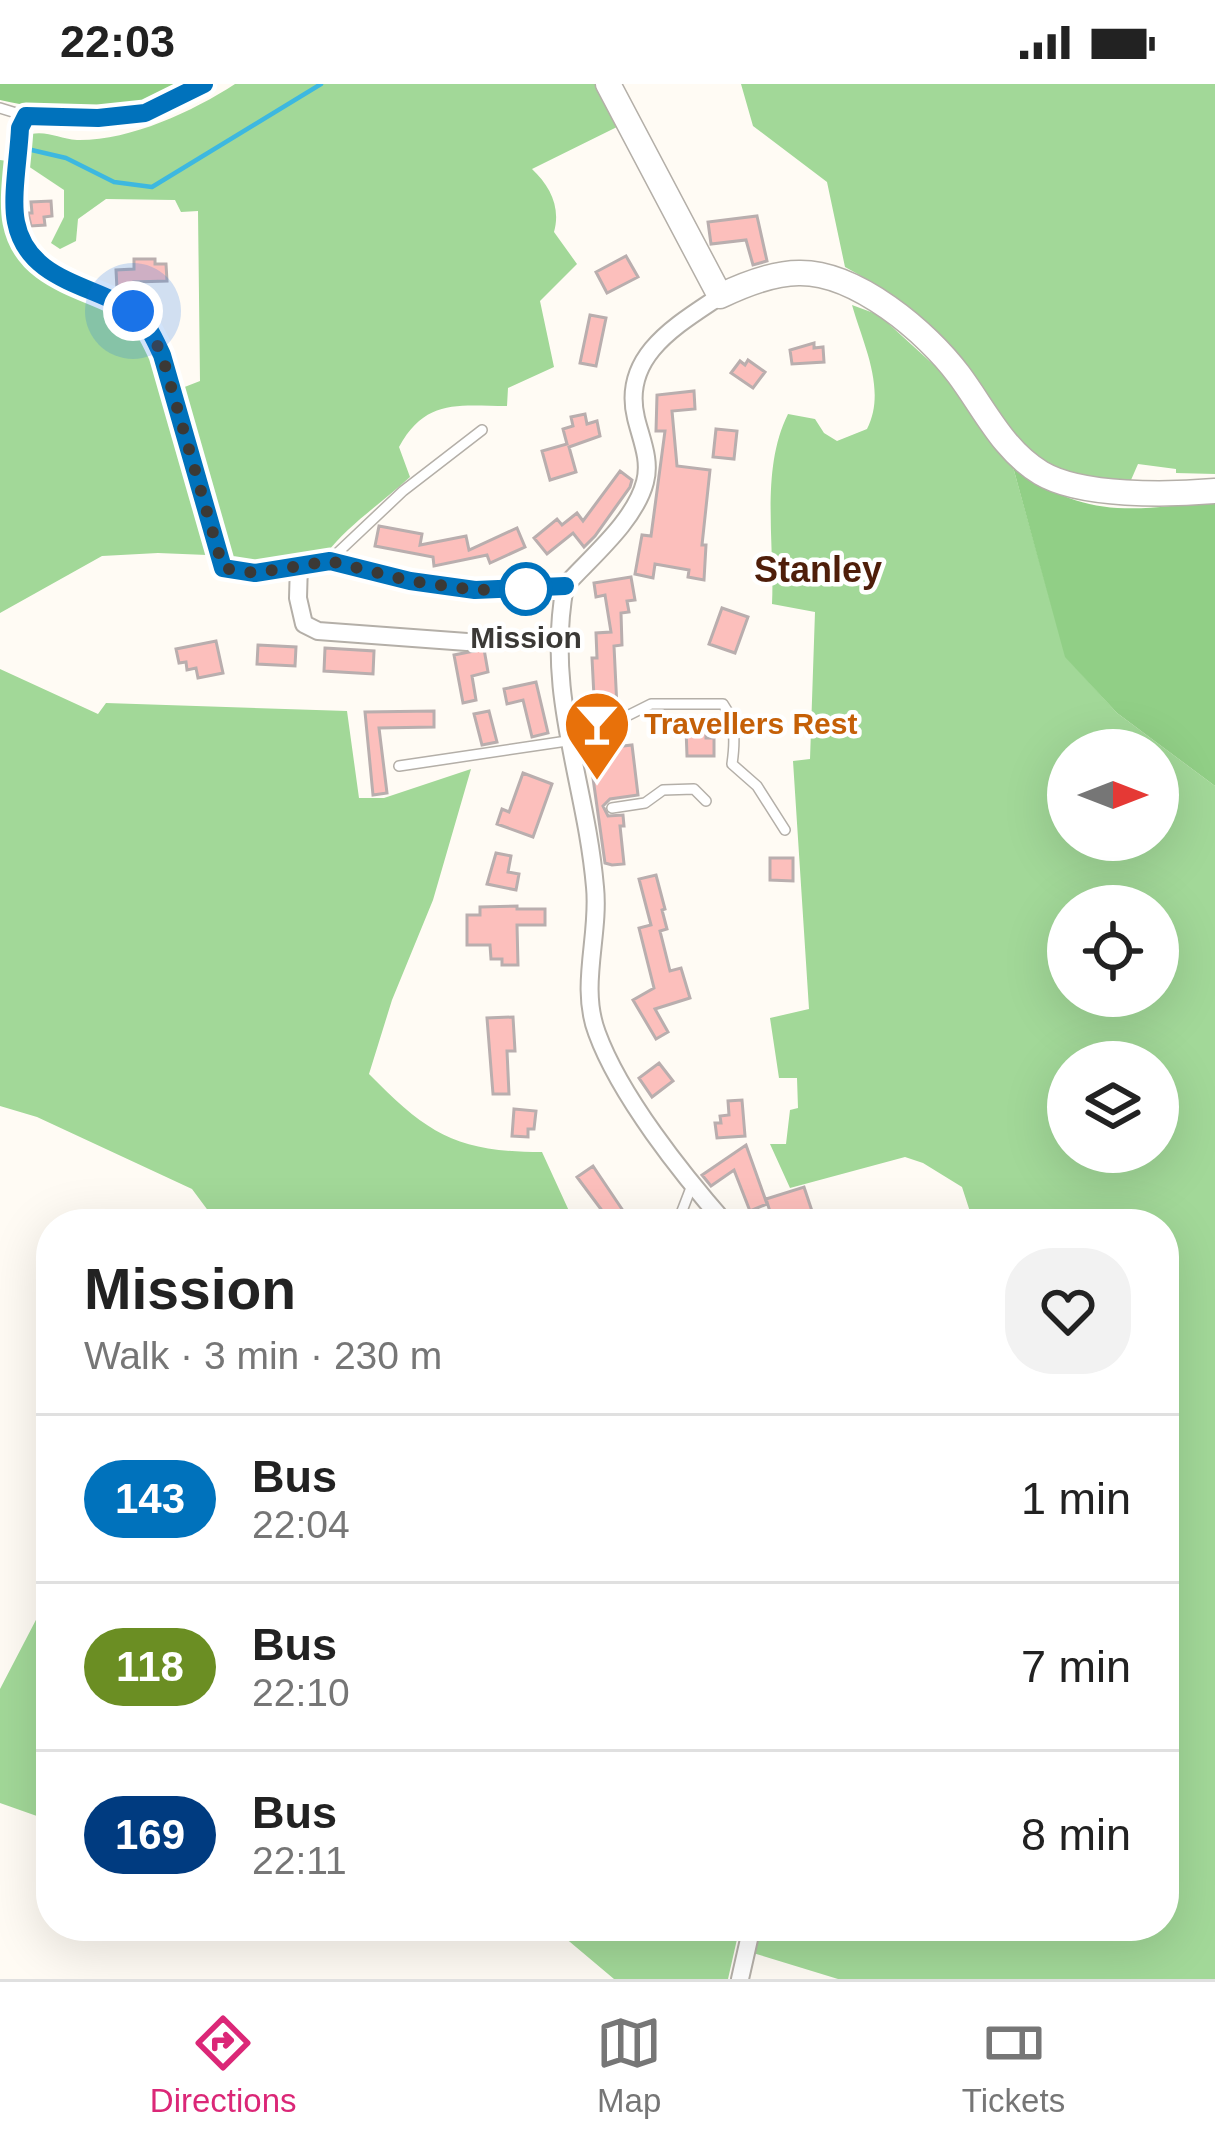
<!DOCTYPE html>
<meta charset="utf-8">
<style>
:root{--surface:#fff;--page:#f2f2f2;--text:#222;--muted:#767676;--line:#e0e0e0;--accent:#db2777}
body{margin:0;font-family:Arial,sans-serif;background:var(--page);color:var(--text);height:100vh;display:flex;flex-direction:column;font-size:45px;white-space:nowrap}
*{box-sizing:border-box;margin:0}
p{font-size:39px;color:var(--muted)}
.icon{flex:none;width:66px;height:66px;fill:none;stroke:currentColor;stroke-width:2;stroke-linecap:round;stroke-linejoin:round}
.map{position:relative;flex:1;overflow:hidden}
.panel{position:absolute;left:36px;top:1125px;width:1143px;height:732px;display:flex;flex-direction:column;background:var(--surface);border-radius:48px;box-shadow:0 12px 48px #0002}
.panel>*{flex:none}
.badge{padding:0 24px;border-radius:39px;font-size:42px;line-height:78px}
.needle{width:78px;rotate:90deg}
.fabs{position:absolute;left:1047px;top:645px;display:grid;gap:24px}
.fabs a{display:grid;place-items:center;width:132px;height:132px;border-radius:50%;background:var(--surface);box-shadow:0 12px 48px #0002;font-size:60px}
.you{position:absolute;width:60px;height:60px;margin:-30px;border:9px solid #fff;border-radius:50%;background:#1a73e8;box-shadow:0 0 0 18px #1a73e833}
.map>.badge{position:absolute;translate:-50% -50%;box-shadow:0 0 0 6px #fff}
.round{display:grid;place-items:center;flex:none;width:126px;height:126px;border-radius:48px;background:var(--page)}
.summary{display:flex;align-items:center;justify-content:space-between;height:204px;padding:0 48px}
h1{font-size:57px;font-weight:600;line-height:90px}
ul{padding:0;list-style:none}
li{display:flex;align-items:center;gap:36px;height:168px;padding:0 48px;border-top:3px solid var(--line)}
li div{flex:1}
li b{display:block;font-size:45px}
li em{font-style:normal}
li .badge{min-width:132px;font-weight:700;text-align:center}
.status{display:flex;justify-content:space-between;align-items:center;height:84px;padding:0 60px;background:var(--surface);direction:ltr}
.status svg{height:33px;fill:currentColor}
.menu{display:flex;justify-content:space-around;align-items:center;height:168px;border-top:3px solid var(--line);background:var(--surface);font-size:33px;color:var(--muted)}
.menu a{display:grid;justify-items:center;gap:6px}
.menu .active{color:var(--accent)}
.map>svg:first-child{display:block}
.green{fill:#a2d898;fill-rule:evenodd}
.forest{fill:#91cf86}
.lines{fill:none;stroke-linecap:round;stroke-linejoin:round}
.stream{stroke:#3db8e0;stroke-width:4.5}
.building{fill:#fcbfbc;stroke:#b9aeae;stroke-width:3}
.lane-casing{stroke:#b4afa8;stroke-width:12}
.street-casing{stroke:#b4afa8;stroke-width:20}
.secondary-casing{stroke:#b4afa8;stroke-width:27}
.lane{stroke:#fff;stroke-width:9}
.street{stroke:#fff;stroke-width:16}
.secondary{stroke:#fff;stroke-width:24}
.line-casing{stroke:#fff;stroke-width:27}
.line{stroke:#0072bc;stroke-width:18}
.walk{stroke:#3b3936;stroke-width:12;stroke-dasharray:0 21.6}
.stop-dot{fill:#fff;stroke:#0072bc;stroke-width:6}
.labels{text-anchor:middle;stroke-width:9;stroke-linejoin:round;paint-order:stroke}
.stop-label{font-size:30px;font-weight:bold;fill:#3b3936;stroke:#fff}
.food-label{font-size:30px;font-weight:bold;fill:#c56008;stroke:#fff;text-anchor:start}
.quarter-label{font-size:36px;font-weight:bold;fill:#4f1e0a;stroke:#fff}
</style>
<div class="status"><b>22:03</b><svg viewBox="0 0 49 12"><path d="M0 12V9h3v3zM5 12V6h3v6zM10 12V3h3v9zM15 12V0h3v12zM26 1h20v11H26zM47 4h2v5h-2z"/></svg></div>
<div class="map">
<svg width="1215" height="1895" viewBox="0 0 1215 1895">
<rect width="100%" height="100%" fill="#fffbf4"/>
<path class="green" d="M235,0H596L621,41L532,85C550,102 561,123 554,148L577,180L540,217L554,283L508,304L507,322C458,322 426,314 399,363L410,393C383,418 348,441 326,470L252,483L240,481L228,471L182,304L200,297L198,127L181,128L175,116L106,115L78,135L76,157L60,165L51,159L64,133V106L28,82L26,61L31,50C49,47 60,55 77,56C129,57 192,28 235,0Z
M741,0H1215V390L1176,389V385L1138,380L1131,396C1103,395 1064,393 1040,378C993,347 969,292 933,250C910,222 876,200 845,183L827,98L753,42Z
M0,76L14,78L18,161L131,233L161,281L211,457L207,471L158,469L102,472L0,529Z
M852,221L879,231L958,303L979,343L1013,383L1066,573L1117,629L1215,702V1895H838L753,1869L758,1842H1164V1140H974L962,1103L923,1079L905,1073L790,1104L770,1060H786L790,1026L798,1024L797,994H779L770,934L809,925L793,677L810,675L815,528L772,520C775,460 760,386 788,330L815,335L824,349L837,357L867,345C887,306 863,260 852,221ZM1068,666H1158V756H1068ZM1068,822H1158V912H1068ZM1068,978H1158V1068H1068Z
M0,585L98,630L106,619L347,627L359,714H384L471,685L433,816L392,916L369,990C428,1050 456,1068 542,1068L575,1140H211L215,1136L192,1105L37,1033L0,1022Z
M51,1507V1737L0,1719V1605Z
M551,1842H740L728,1895H614Z"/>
<path class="forest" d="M0,0H178L182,5C118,30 67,31 0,16Z
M1013,383C1085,435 1131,427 1215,417V702L1117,629L1065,573Z"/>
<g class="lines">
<path class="stream" d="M23,64L66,74L114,98L152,103L321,0"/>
</g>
<path class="building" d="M51,117L52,132L44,133L45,141L31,142L28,129H32L31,118Z
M757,132L767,177L753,181L746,156L711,160L708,138Z
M626,172L638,193L607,209L596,188Z
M134,175H155V180H166L167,197L134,198L135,205H117L116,186L134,185Z
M590,231L606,234L596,282L580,279Z
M814,259V264L823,263L824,278L792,280L790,266Z
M748,276L765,288L753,304L731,289L740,277L745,281Z
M694,307L695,325L672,327L677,382L710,386L702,461H706L704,496L688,493L689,486L655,480L653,494L635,490L642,451L651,452L665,347H656L657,311Z
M585,330L587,340L597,337L600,352L569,363L576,388L550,396L542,367L567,360L563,345L573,342L571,333Z
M716,345L737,347L734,375L713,373Z
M620,387L632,396L630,403L595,452L584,463L573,449L547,470L534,454L557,435L562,441L577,429L583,437Z
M379,442L422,450L420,461L466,452L469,466L517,444L525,463L490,479L487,471L434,482L433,473L375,462Z
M631,493L635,516L627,517L629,528L621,529L622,561L614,562L617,624L586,628V614L594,613L592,574H597L596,549L611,548L605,511L596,513L594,499Z
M722,524L748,533L735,569L709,560Z
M216,557L223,589L198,594L196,584L187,586L186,578L179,579L176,565Z
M258,561L296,563L295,582L257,580Z
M325,564L374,567L373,590L324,587Z
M484,565L488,588L472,592L476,616L463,619L454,571Z
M536,598L548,649L532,653L523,616L507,620L504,605Z
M434,627V643L379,644L387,709L373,711L365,628Z
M489,627L497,658L482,661L474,630Z
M686,644H706V654H714V672H687Z
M632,661L638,711L610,715L603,722L608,732L623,731L624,742H620L624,780L612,781L605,779L589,666Z
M523,689L552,700L533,753L497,740L502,725L509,728Z
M496,769L511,772L508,788L519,790L516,806L487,800Z
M770,774H793V797L770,796Z
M656,791L665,825L662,826L667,845L660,847L670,887L681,884L690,914L655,925L668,948L656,955L633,916L654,904L639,844L651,841L639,795Z
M517,822V825H545V841H517L518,881H502V875H491L490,861H467V831H480V823Z
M513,933L515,967H507L509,1010H493L487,934Z
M659,979L673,997L652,1013L639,994Z
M742,1016L745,1052L717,1054L715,1039H721L720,1032L729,1031L728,1017Z
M514,1025L536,1027L534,1045H528V1053L512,1052Z
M746,1061L767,1120L750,1127L734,1086L711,1102L702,1091Z
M593,1082L597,1088L632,1140H612L577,1093Z
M804,1103L813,1130L774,1140L766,1115Z"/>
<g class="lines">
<g class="lane-casing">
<path id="lane" d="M0,24L26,32
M331,475L403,407L482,346
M564,640L625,633L651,620H723C736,638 735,659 732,680L757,702L785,746
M399,682L567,657
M612,724L645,719L663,706L694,705L706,717
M677,1140L692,1101"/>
</g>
<g class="street-casing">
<path id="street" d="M204,0L145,29L98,35L26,32L20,44C19,73 10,110 16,138C27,195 88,200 130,226C146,236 153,254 162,271L223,484L255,489L299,479L330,477L410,497L475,506L565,502
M299,479L298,514L304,540L318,547L467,558
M565,502C545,611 586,698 595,803C600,851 579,902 597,949C620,1012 682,1090 726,1140
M565,502C591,473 635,437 645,398C651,376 641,355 636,334C621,272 677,241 720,212
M740,1895L752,1842"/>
</g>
<g class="secondary-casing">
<path id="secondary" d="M608,0L720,212C743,201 774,189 799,189C856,188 927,248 959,291C985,326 1003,366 1041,389C1081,413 1169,411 1215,407"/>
</g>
<use href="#lane" class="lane"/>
<use href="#street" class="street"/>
<use href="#secondary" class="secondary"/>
</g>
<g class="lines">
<g class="line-casing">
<path id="line" d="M204,0L145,29L98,34L26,32L20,44C19,71 11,113 16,138C27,195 88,200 130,225C146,235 154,254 162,271L223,484L255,489L330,477L410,497L475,506L565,502"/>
</g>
<use href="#line" class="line"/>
<path class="walk" d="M133,227L149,245L162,271L223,484L255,489L330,477L410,497L475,506L526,505"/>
</g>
<defs>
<g id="bar-pin" transform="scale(3.45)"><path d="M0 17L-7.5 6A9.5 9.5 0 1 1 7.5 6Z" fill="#e8710a" stroke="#fff"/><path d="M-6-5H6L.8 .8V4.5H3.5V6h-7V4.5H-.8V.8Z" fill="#fff"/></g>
</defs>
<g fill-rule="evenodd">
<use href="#bar-pin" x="597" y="640"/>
</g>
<circle class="stop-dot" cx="526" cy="505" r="24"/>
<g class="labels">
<g class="stop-label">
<text x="526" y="564">Mission</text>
</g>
<g class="food-label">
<text x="644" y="650">Travellers Rest</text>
</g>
<g class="quarter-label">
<text x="818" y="498">Stanley</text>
</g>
</g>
</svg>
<div class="fabs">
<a><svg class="needle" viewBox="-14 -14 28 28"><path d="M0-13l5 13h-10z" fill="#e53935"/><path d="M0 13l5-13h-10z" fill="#767676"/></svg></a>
<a><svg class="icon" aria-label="locate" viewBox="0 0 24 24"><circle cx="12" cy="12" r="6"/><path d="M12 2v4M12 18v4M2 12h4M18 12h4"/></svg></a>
<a><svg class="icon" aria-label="layers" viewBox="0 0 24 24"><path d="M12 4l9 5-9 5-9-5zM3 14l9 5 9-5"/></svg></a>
</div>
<div class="you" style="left:133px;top:227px"></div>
<section class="panel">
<div class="summary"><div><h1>Mission</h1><p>Walk · 3 min · 230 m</p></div><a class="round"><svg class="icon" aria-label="heart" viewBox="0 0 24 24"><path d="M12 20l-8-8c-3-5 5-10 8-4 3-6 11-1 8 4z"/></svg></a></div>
<ul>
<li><span class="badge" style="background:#0072bc;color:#fff">143</span><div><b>Bus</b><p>22:04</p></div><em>1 min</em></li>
<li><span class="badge" style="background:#6b8e23;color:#fff">118</span><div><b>Bus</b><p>22:10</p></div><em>7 min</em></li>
<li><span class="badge" style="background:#003b80;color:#fff">169</span><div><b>Bus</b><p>22:11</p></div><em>8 min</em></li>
</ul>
</section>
</div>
<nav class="menu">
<a class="active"><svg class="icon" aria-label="directions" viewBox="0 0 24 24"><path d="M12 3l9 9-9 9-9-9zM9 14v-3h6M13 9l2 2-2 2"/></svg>Directions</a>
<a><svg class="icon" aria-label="map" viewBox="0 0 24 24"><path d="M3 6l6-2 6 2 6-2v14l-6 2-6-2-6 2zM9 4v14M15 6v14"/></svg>Map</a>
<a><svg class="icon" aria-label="tickets" viewBox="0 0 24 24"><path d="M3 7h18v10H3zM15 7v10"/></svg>Tickets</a>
</nav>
